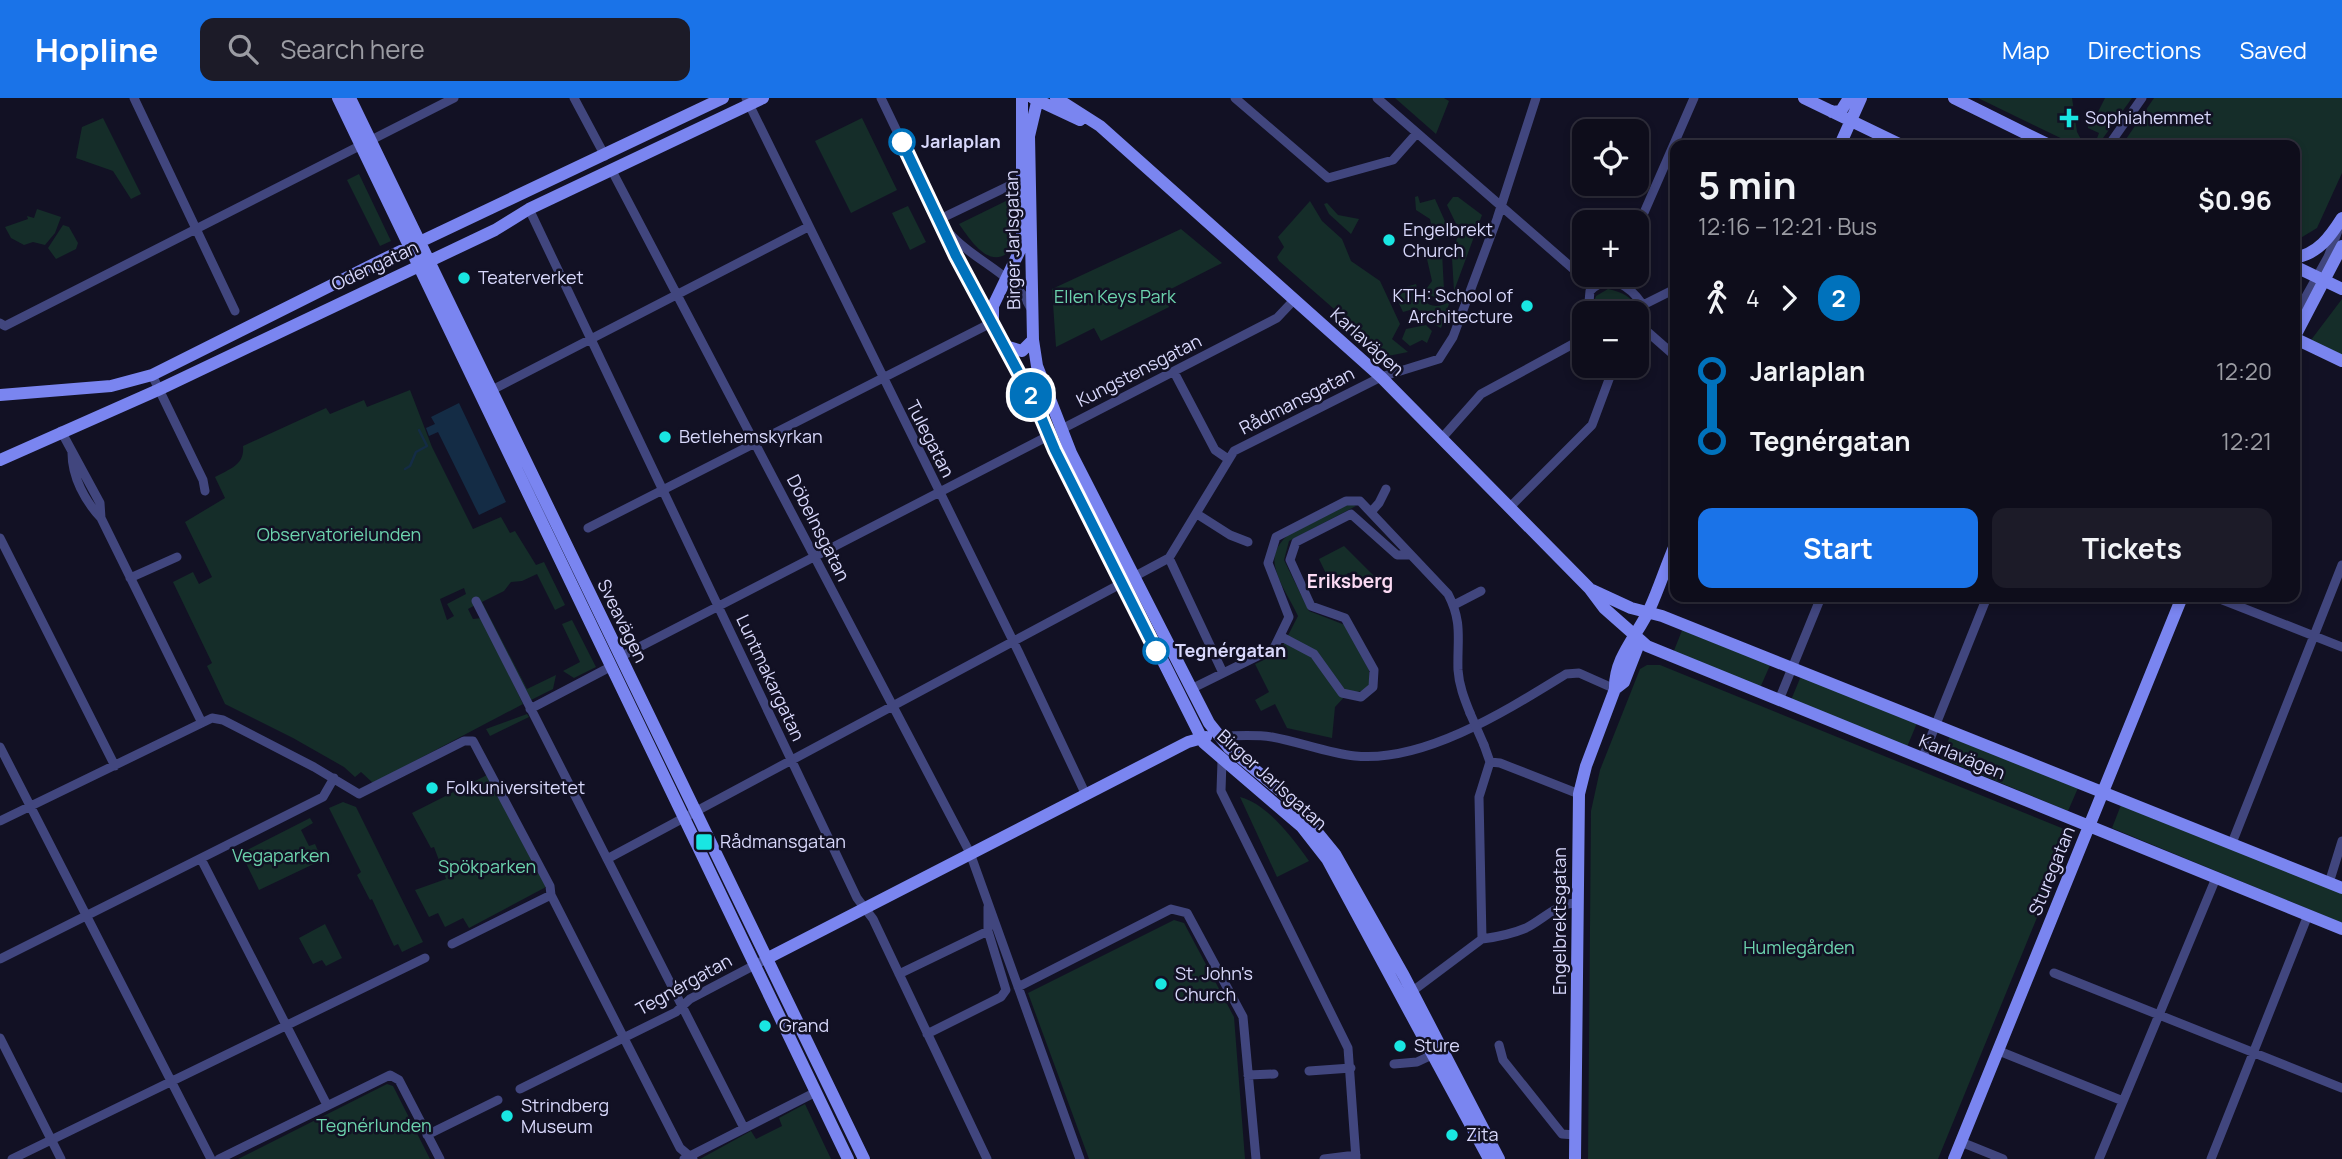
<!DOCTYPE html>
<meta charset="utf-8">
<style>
:root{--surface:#0e0d1b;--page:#1c1b28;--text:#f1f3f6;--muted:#9b9ca3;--line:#2e2d3a;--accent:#1a73e8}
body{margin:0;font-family:Manrope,sans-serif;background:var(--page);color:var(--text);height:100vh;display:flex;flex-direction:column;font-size:26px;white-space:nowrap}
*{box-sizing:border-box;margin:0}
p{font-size:23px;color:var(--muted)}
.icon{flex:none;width:38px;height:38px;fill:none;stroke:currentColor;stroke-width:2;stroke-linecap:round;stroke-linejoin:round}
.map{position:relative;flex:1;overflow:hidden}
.side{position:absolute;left:1670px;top:42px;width:630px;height:462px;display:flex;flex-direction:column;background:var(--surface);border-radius:14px;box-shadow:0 4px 10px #0003,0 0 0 2px var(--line)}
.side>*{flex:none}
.badge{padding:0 14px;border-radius:23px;font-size:24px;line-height:46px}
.fabs{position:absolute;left:1572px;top:21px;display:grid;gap:14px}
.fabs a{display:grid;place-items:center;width:77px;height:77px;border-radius:14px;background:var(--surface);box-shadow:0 4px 10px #0003,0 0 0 2px var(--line);font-size:35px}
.map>.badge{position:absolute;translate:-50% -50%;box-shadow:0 0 0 4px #fff}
.legs{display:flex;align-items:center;gap:10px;height:77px;padding:0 28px;font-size:23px}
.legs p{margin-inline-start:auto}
.headline{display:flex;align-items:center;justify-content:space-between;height:119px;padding:0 28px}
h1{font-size:38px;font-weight:700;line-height:52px}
.cta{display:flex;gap:14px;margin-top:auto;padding:14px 28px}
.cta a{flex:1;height:80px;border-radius:14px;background:var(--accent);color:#fff;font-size:28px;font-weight:700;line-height:80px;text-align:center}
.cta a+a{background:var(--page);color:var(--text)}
ul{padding:0 28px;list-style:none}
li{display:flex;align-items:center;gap:24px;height:70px;font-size:26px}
li i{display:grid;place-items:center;width:10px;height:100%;margin:0 9px;background:currentColor}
li i::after{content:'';width:18px;height:18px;margin:-9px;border:5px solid;border-radius:50%;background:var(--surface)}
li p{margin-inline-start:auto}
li:first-child i{background:linear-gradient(#0000 50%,currentColor 0)}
li:last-child i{background:linear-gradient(currentColor 50%,#0000 0)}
header{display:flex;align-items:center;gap:42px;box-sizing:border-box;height:98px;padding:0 35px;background:var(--accent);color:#fff}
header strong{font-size:33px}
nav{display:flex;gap:38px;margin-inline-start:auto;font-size:24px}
.search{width:490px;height:63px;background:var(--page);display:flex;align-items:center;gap:18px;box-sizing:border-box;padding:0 24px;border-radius:14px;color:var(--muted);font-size:26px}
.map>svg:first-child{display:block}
.green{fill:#152d29;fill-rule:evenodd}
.water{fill:#142c45}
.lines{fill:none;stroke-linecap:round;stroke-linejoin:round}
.stream{stroke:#142c45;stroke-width:2.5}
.street{stroke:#41467e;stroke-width:9}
.secondary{stroke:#7a85f0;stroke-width:12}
.street-bridge{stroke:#41467e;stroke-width:9}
.line-1-casing{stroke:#fff;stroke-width:16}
.line-1{stroke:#0072bc;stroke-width:10}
.poi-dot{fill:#19e6e2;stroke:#121124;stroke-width:2.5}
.stop-1-dot{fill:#fff;stroke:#0072bc;stroke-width:3.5}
.labels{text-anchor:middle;stroke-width:5;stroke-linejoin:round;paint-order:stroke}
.poi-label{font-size:18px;fill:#d8d8fb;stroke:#121124;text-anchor:start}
.stop-label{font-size:18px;font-weight:bold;fill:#d8d8fb;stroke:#121124;text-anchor:start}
.street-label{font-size:18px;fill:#d8d8fb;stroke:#121124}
.park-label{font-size:18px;fill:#6cd3ad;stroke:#121124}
.neighbourhood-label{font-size:19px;font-weight:bold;fill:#fbdaf3;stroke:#121124}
</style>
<header>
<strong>Hopline</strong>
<div class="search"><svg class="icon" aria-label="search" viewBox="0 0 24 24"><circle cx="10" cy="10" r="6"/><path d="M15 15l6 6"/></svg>Search here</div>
<nav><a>Map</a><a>Directions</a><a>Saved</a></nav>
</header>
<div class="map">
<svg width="2342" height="1061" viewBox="0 0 2342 1061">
<rect width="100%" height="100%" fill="#121124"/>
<path class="green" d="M1395,0H1444L1449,3L1436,36Z
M1978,0H2072L2077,34L2084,47H2075Z
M2105,0H2132L2098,47H2090V41L2096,43L2099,35L2088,30V25L2096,18Z
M2154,0H2342V75L2317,130L2294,144V47H2122Z
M103,20L141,96L131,101L113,73L76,60L82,29Z
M862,20L897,92L851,115L815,43Z
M359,76L391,143L380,148L347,82Z
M1418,98L1420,105L1435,101L1448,130L1445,139L1432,142L1434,138L1430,121L1416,112L1415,99Z
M1453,99H1458L1482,117L1454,193L1452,160L1459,132L1447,107Z
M1008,102L1009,150L1006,156C987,169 969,140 959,126Z
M1310,103L1322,123L1342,141L1351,163L1380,183L1400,226L1392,241L1408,254L1388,258L1279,163L1277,159L1284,149L1278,139Z
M1327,105L1338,117L1359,121L1351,136L1329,116L1324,106Z
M908,108L926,144L910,152L892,115Z
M37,111L61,119L55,135L45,147L33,144L24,147L11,140L5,129L28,121L27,118L34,120Z
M63,127L69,129L78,145L76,151L56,161L48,150Z
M1181,131L1222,165L1163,195L1169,209L1101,243L1094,230L1056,249L1052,191Z
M1432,151L1442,154L1444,192L1436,200L1430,197L1427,190L1432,183L1427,161L1433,158Z
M1416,186C1420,204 1433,215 1450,203L1441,230L1426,222L1417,210L1403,214L1393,193Z
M1608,191C1622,194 1633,199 1638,212L1636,225V215H1594L1592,209L1596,198Z
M2342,201V257L2311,242Z
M1426,227L1432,233L1427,245L1422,242L1410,248L1402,241L1406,231Z
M410,292L432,349L473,431L501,419L510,435L515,433L536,467L544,464L565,507L555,512L537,476L522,483L511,484L504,493L482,504L527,591L556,577L553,591L531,602L479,505L468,511L473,521L482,520L523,606L373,685L361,674L355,679L344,669L293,640L225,606L207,568L212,565L173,484L193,474L199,486L212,479L185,424L225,400L215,379C229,371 245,367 243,348L326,310L330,316L364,302L367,309ZM464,490L466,496L447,506L454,518L447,522L440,501Z
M1348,405L1356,408L1289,443L1284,462L1309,513L1345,527L1369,572V588L1363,593L1348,595L1335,609L1332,640L1287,630L1275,606L1261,613L1255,602L1269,594L1255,566L1279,555L1298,518C1291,503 1278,484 1275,468C1268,434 1324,418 1348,405Z
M1344,448L1373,477L1375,486L1362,491L1354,475H1348L1333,490L1319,461Z
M572,522L596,569L574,580L563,573L580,564L562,526Z
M1683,530L1771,565L1760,590L1673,555Z
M1647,567H1660L2069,733L2070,739L1938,1061H1588L1591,713L1600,672L1640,571Z
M1801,578L1917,625L1907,649L1791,602Z
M527,616L529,619L490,638L486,631Z
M1950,638L2078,690L2068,713L1941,660Z
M489,676L546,789L469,830L463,820L445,829L438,815L429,819L415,792L446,781L434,749L431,750L412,715Z
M1240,699C1268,706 1293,741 1309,763L1277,779Z
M343,704L356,709L423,844L402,854L398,846L394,848L372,801L370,802L357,777L361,774L329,710Z
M2121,707L2342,795V825L2112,730Z
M310,720L313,725L301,732L309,748L315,746L322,762L259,792L241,755Z
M1174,822L1184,825L1234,919L1245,1061H1089L1028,895Z
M325,826L342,860L326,868L322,862L313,866L299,840Z
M387,986L393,988L430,1061H238Z
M805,1006L831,1061H700L751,1033L756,1041L782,1028L779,1020Z"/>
<path class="water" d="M459,305L506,404L479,417L438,334L429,338L426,330L435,326L431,319Z"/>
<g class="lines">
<path class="stream" d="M405,371L410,368L416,354L427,348L419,332"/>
<path class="street" d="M134,0L235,213
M574,0L605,58
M746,0L1019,555L1086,697
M881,0L978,202L991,218
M1235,0L1328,80L1393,62L1417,35
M1377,0L1594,189
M2109,47L2142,0
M611,71L970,755L1080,1061
M529,111L857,800L873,821L987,1061
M940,121L1021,82
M1636,133L1694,0
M951,137C973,162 1017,178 1030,209
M1643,207L1675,191
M1588,215L1590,193C1610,173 1630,188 1643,207L1642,229L1636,235
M2294,220L2328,159L2339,130
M0,225L5,228L454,0
M1642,229L1675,258
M1174,274L1215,352L1228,361
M152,277L203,382L205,393
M492,292L808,129
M61,333L100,405L101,420
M1442,340L1481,296L1584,240
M72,355C72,379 85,403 101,420L202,625
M1509,410L1592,327L1611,276
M1371,414L1379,405L1386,391
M1197,416L1230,437L1248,444
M588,430L993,224
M0,440L115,668
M1169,460L1223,575
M130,480L177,459
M2215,499L2342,549
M476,503L744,1030
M1454,507L1481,493
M1280,538L1314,556L1342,595L1361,599L1373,589L1374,572L1345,520L1311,508L1290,462L1296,444L1351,416L1397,457H1410
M620,559L1277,220L1294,202
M1191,591L1274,550L1289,519L1268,465L1276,439L1346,403H1360L1448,496C1463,525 1457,541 1458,572C1459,587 1464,600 1470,615
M1779,602L1821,499
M530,611L612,568
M1218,638C1236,638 1254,636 1272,639C1300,644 1327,655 1355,658C1425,665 1509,611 1566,576L1579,575L1615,591
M0,649L211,1061
M1922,661L1987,499
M1222,663L1221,693L1348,950L1356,1061
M1490,664L1500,665L1579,696
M0,723L212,620L223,622L314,669L359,696L464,643H473L550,788L551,797L680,1050L693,1061
M2232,745L2342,467
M201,761L327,1007
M607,761L1169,460L1234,353L1381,279L1439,261L1453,239L1497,121L1536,0
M2329,785L2342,743
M1482,841C1497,839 1512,836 1526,830C1544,821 1557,805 1577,805
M452,846L551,797
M0,861L323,699L334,680
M2054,875L2342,990
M899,876L988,833
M1018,889L1171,811L1187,815L1243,919L1256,1061
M1410,895L1482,841L1479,699L1490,664L1484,647
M927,936L1001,899L1006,892L988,833V809
M0,940L61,1061
M1499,947L1503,962L1562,1036L1575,1037
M1999,953L2123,1003
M1394,966L1417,964L1434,956
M1309,973L1351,970
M1248,977L1274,976
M520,991L676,914L690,901L768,860
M427,1037L498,1002
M1961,1044L2003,1061
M12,1061L425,860
M219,1061L390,977L399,982L440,1061
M684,1061L816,994
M1324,1061L1356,1057
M2099,1061L2216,780
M2211,1061L2308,817"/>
<path class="secondary" d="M338,0L848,1061
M350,0L864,1061
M1022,0V148L993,208V224L1204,645L1302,729L1327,761L1489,1061
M1033,0L1080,22
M1038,0L1029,38L1033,242L1037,268L1071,355L1209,625L1229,650L1290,701L1335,756L1404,878L1499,1061
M1056,0L1100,28L1381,279L1589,490L1604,510L1647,548L2342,831
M1804,0L1901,47
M1954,0L2049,47
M1832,14L1841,13L1849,0
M1840,47L1861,0
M2294,160C2318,156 2330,139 2342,120
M2294,168L2342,191
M2294,240L2342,148
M2294,240L2342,263
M1005,248L1022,253L1033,242
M0,297L111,288L152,277L390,158L723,0
M0,362L158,292L495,132L529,111L763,0
M1592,492L1631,510L1662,518L2342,790
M1615,591L1624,584L1640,543
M768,860L1188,644L1206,639
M1575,1061L1579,696L1586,668L1615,591C1614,559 1638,537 1650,510C1659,490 1666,468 1675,447
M1954,1061L2182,499"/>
<path class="street-bridge" d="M1470,615L1484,647"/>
</g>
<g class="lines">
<g class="line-1-casing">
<path id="line-1" d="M902,44L956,158L1037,309L1055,352L1156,553"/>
</g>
<use href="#line-1" class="line-1"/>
</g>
<g class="poi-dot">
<path d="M2065.5 9.5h7v7h7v7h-7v7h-7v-7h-7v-7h7z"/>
<circle cx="1389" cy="142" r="7"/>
<circle cx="464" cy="180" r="7"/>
<circle cx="1527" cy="208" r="7"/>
<circle cx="665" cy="339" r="7"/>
<circle cx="432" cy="690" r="7"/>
<rect x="695" y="735" width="18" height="18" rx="3.5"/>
<circle cx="1161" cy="886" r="7"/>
<circle cx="765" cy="928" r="7"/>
<circle cx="1400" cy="948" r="7"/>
<circle cx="507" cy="1018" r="7"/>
<circle cx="1452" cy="1037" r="7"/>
</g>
<g class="stop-1-dot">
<circle cx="902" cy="44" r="12"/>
<circle cx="1156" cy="553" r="12"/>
</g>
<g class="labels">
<g class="poi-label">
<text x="2085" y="26">Sophiahemmet</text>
<text x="1403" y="138">Engelbrekt<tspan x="1403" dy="21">Church</tspan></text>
<text x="478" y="186">Teaterverket</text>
<text x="1513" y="204" text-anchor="end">KTH: School of<tspan x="1513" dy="21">Architecture</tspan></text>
<text x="679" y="345">Betlehemskyrkan</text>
<text x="446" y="696">Folkuniversitetet</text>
<text x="720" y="750">Rådmansgatan</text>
<text x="1175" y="882">St. John's<tspan x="1175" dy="21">Church</tspan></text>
<text x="779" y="934">Grand</text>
<text x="1414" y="954">Sture</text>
<text x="521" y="1014">Strindberg<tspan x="521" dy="21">Museum</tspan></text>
<text x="1466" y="1043">Zita</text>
</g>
<g class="stop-label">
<text x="921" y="50">Jarlaplan</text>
<text x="1175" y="559">Tegnérgatan</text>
</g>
<g class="street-label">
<text transform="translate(1013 142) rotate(-91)" y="6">Birger Jarlsgatan</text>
<text transform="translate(375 168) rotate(-25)" y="6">Odengatan</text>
<text transform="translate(1367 244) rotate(42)" y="6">Karlavägen</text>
<text transform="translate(1139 273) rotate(-27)" y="6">Kungstensgatan</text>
<text transform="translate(1297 303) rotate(-27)" y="6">Rådmansgatan</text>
<text transform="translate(930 341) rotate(63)" y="6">Tulegatan</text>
<text transform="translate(818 430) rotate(63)" y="6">Döbelnsgatan</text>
<text transform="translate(622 523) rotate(64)" y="6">Sveavägen</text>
<text transform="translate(770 580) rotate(65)" y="6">Luntmakargatan</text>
<text transform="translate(1962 659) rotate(22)" y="6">Karlavägen</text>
<text transform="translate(1272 682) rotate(42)" y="6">Birger Jarlsgatan</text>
<text transform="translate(2052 773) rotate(-68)" y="6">Sturegatan</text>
<text transform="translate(1560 823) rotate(-90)" y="6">Engelbrektsgatan</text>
<text transform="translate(684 887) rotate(-29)" y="6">Tegnérgatan</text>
</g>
<g class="park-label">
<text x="1115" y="205">Ellen Keys Park</text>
<text x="339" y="443">Observatorielunden</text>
<text x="281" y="764">Vegaparken</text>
<text x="487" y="775">Spökparken</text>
<text x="1799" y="856">Humlegården</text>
<text x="374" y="1034">Tegnérlunden</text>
</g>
<g class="neighbourhood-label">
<text x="1350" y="490">Eriksberg</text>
</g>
</g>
</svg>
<div class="fabs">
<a><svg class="icon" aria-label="locate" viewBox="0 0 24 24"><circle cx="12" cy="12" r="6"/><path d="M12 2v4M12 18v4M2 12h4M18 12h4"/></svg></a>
<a>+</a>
<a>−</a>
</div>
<b class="badge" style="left:1031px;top:297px;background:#0072bc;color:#fff">2</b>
<section class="side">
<div class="headline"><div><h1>5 min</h1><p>12:16 – 12:21 · Bus</p></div><b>$0.96</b></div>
<div class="legs"><svg class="icon" aria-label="walk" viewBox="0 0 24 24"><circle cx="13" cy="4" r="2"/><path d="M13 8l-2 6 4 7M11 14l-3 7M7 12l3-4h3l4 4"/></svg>4<svg class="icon" aria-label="forward" viewBox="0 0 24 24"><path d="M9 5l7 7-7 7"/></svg><b class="badge" style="background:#0072bc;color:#fff">2</b></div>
<ul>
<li><i style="color:#0072bc"></i><b>Jarlaplan</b><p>12:20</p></li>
<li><i style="color:#0072bc"></i><b>Tegnérgatan</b><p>12:21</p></li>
</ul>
<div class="cta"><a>Start</a><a>Tickets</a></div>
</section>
</div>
